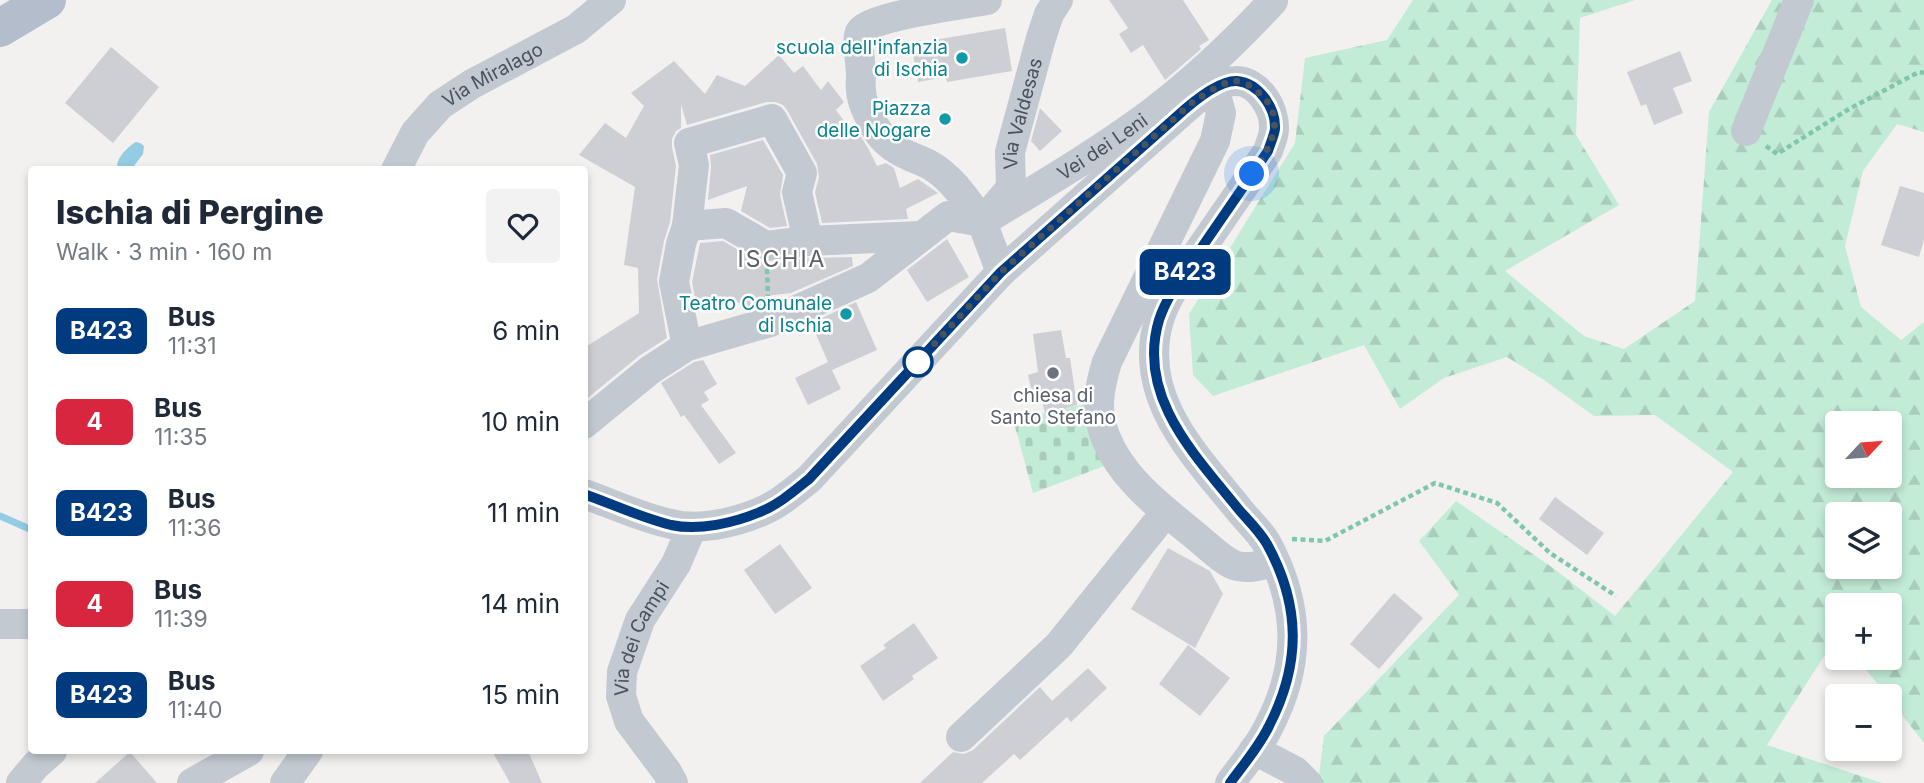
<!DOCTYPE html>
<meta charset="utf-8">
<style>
:root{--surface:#fff;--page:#f2f2f3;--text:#1f2937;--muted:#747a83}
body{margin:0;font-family:Inter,sans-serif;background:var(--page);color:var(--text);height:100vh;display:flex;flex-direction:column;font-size:26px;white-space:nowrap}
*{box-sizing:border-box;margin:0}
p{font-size:23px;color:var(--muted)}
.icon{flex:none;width:38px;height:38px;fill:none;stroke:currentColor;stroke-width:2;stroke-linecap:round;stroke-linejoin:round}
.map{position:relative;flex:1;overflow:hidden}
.side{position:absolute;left:28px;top:166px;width:560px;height:588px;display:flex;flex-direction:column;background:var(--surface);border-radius:7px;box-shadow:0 4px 10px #0003}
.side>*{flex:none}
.badge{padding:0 14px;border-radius:10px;font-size:24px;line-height:46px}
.needle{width:46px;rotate:64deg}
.controls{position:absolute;left:1825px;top:411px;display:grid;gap:14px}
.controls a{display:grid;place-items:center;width:77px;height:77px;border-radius:7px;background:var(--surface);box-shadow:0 4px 10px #0003;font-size:35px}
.you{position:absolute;width:35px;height:35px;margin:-18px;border:5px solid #fff;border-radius:50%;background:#1a73e8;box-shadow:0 0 0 10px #1a73e833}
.map>.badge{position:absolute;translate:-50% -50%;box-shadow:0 0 0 4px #fff}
.round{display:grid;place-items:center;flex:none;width:74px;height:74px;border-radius:7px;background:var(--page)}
.headline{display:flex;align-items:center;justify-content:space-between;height:119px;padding:0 28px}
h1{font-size:33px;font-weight:800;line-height:52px}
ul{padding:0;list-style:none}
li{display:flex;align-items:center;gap:21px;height:91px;padding:0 28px}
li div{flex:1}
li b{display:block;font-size:26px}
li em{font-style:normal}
li .badge{min-width:77px;font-weight:700;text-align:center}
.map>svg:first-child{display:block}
.forest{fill:url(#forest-firs);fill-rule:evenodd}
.cemetery{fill:url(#cemetery-stones)}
.water{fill:#94cce4}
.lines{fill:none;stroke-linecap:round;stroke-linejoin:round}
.stream{stroke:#94cce4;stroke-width:7}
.building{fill:#cecfd4}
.path{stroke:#7ec7aa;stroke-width:4.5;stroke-dasharray:5 3.5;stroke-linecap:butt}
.minor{stroke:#c2c9d1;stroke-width:30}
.major{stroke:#b3bdcc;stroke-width:38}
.line-casing{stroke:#fff;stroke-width:16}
.line{stroke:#003b80;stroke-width:10}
.walk{stroke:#4a525c;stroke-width:7;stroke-dasharray:0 12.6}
.culture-dot{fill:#0f9aa8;stroke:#fff;stroke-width:2.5}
.stop-dot{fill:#fff;stroke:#003b80;stroke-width:3.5}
.worship-dot{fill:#6b7280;stroke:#fff;stroke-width:2.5}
.labels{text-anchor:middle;stroke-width:5;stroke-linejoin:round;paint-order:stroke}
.culture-label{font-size:19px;fill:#0d838f;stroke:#fff;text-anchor:end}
.street-label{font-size:19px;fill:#4a525c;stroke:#fff}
.worship-label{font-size:19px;fill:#5b616d;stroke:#fff}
.quarter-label{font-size:23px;letter-spacing:2px;fill:#5d6065;stroke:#fff}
</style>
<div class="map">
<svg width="1924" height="783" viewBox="0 0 1924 783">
<defs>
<pattern id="forest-firs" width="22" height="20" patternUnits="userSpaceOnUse" patternTransform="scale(1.75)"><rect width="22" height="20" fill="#c3ecd7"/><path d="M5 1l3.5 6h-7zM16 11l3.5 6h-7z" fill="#a9ccbb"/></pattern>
<pattern id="cemetery-stones" width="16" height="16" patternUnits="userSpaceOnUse" patternTransform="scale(1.75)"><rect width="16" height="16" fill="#c3ecd7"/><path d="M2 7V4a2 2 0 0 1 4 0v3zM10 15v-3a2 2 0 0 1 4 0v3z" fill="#a9ccbb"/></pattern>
</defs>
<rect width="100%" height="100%" fill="#f2f1f0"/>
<path class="forest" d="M1413,0H1635L1580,18L1576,135L1619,205L1505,271L1584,336L1624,349L1695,301L1709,112L1772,0H1924V132L1897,124L1863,171L1845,246L1861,307L1901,340L1924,322V743L1890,700V696H1887L1857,658H1890V606H1838L1837,636L1767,745L1882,783H1318L1324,736L1459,595L1419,541L1456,501L1553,568L1615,616L1733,472L1655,415L1594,416L1544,380L1507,357L1444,378L1400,409L1364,345L1213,396L1193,375L1189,314L1295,143L1305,58L1387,40ZM1838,424H1890V476H1838ZM1838,514H1890V567H1838Z"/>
<path class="cemetery" d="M1090,403L1107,465L1033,493L1013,419L1045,413L1053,418L1061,415L1066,408Z"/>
<path class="water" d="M136,142L140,143L144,146L143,154L131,170H121L117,165C118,157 128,146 136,142Z"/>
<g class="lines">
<path class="stream" d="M0,516L32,530"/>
</g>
<path class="building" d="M1109,0H1183L1209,40L1199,46L1201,49L1165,80L1143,45L1131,53L1119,34L1128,28Z
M1005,28L1012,71L947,82L946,77L918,82L911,44Z
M111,47L159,87L113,143L65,103Z
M1680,51L1692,81L1673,88L1683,113L1654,125L1646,104L1641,106L1627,72Z
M779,55L794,73L803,66L821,90L828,81L844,102L836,110L853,133L858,132L868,148L877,166L886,163L894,168L900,188L918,179L938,193L906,209L908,219L822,223L815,192L819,177L817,164L787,110L783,105L775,102H767L687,125L681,104V128L676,131L672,139V147L676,166L670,222L664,241L657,279L667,338L639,356L584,401V348L639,313L638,268L624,265L635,187L579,155L605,123L626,138L644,106L631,93L674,61L705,94L717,75L745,86Z
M1040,108L1062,131L1040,151L1031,141Z
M763,140L783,175L780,195L787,226L770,228L741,211L747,186L708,200V199L711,167L710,155Z
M1900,186L1924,193V240L1919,257L1881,245Z
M947,239L969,277L927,302L907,270Z
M723,241L757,261L767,263L809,258L852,257L853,266L791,293L765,296L766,305L746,311L745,302L721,304L697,308L692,282L700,243Z
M856,302L877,350L832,370L841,389L808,405L795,378L828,362L811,323Z
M1061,330L1066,358H1070L1077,405L1066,408L1061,415L1053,418L1045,413L1041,398L1034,400L1028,375L1038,372L1033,334Z
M703,360L717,384L704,392L709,400L701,405L736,453L719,464L684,415L681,417L661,383L694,362Z
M1555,497L1604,533L1587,555L1539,519Z
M780,544L812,588L775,614L744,570Z
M1168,548L1210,571L1223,594L1195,648L1131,609Z
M1394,593L1423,618L1379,669L1350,644Z
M914,623L938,658L912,676L914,679L883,701L860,666L886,648L883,645Z
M1188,645L1230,678L1200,716L1159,684Z
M1088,668L1107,688L1071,722L1067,717L1020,760L1014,754L982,783H920L953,752L964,754L973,750L1040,687L1052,701Z
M492,751H528L542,783H510Z
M130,752L157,783H95Z"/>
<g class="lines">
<path class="path" d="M1766,146L1777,154L1849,109L1919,72L1924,73
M767,269L768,296
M1292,539L1325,541L1435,483L1497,503L1550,553L1616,596"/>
<g class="minor">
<path d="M1214,89L1221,113L1215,141L1107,362C1099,388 1095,410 1105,436C1122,480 1163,509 1198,538C1208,546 1225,563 1237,566C1250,569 1262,565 1274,562"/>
<path d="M1746,131L1799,0"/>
<path id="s1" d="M396,170L415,133L440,105L472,84L576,29L611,0"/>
<path id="s2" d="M989,214L1011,188L1010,152L1041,38L1049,14L1058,0"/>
<path d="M982,222C967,201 951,176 928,164C912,156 901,155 886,141C876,132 861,104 861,90C860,84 861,79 861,74C861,65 856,37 860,32C869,16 965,4 987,0"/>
<path id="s3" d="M982,222C1039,187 1096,154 1150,114C1195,80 1235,42 1273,1"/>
<path d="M687,226L726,223L766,246L808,241L920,236"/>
<path d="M687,346L674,282L681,244L687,226L694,165L689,143L772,119L802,173L797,192L808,241"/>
<path d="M584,424L650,370L687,346L770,322L868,278L948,216L982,222L1001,272"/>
<path d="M584,494C613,504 642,518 671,524C699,531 734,523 760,512C778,505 794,491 809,479L1001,272L1194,101C1204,94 1223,81 1235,81C1258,80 1275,109 1274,129C1274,136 1270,144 1268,151C1246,183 1224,215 1202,247C1187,270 1167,293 1159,320C1136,398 1196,456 1240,511C1249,522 1260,532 1267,544C1300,606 1301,664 1269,726C1259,747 1243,765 1230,783"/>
<path d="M0,624H32"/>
<path d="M961,737L1059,645L1166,512"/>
<path d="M1254,750L1295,771L1307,783"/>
<path d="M21,783L36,765L52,751"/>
<path d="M192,783L249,751"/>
<path d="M285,783L308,751"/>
<path id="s4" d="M673,783L667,772L629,721L621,696L622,672L640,620L676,564L692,527"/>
</g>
<path class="major" d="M0,28L47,0"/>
</g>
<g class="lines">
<g class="line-casing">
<path id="line" d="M584,494C612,504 642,518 671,525C699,531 734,523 760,512C778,505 794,491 809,479L1001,272L1175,118C1188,106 1218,80 1237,81C1259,83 1276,108 1275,129C1274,136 1270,144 1268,151C1246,183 1224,215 1202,247C1187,270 1168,293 1159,320C1136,397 1196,456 1240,511C1249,521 1260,532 1267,544C1301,606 1301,664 1269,726C1259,747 1243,765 1230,783"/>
</g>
<use href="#line" class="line"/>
<path class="walk" d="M918,362L909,371L1001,272L1194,101C1206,94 1220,83 1234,81C1242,80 1252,86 1258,92C1289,117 1270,148 1252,174"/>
</g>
<g class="culture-dot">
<circle cx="962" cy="58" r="7"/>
<circle cx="945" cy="119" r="7"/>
<circle cx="846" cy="314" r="7"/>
</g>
<circle class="stop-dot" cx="918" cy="362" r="14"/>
<circle class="worship-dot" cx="1053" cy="373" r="7"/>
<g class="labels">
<g class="culture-label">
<text x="948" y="54">scuola dell'infanzia<tspan x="948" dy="22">di Ischia</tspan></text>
<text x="931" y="115">Piazza<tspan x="931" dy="22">delle Nogare</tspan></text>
<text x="832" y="310">Teatro Comunale<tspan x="832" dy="22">di Ischia</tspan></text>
</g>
<g class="street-label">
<text dy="7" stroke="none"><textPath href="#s1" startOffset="140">Via Miralago</textPath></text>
<text dy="7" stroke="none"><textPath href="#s2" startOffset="110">Via Valdesas</textPath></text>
<text dy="7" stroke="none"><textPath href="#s3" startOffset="142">Vei dei Leni</textPath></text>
<text dy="7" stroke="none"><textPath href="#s4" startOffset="164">Via dei Campi</textPath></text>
</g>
<g class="worship-label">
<text x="1053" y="402">chiesa di<tspan x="1053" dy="22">Santo Stefano</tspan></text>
</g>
<g class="quarter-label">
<text x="782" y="267">ISCHIA</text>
</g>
</g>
</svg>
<div class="controls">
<a><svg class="needle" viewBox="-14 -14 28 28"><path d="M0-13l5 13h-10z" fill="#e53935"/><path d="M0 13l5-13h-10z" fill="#747a83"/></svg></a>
<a><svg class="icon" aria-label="layers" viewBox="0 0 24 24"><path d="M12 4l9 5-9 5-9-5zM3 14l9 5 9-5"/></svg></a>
<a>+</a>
<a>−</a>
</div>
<div class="you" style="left:1252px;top:174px"></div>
<b class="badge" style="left:1185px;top:272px;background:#003b80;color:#fff">B423</b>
<section class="side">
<div class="headline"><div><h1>Ischia di Pergine</h1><p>Walk · 3 min · 160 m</p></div><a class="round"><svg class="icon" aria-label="heart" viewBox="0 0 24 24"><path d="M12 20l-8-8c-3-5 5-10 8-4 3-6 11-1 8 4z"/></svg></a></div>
<ul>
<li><span class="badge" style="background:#003b80;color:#fff">B423</span><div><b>Bus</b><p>11:31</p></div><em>6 min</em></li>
<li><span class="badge" style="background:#d7263d;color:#fff">4</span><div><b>Bus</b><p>11:35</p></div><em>10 min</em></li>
<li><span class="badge" style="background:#003b80;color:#fff">B423</span><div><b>Bus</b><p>11:36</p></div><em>11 min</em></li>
<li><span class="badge" style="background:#d7263d;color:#fff">4</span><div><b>Bus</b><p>11:39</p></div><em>14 min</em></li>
<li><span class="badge" style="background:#003b80;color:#fff">B423</span><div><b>Bus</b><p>11:40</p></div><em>15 min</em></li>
</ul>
</section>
</div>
